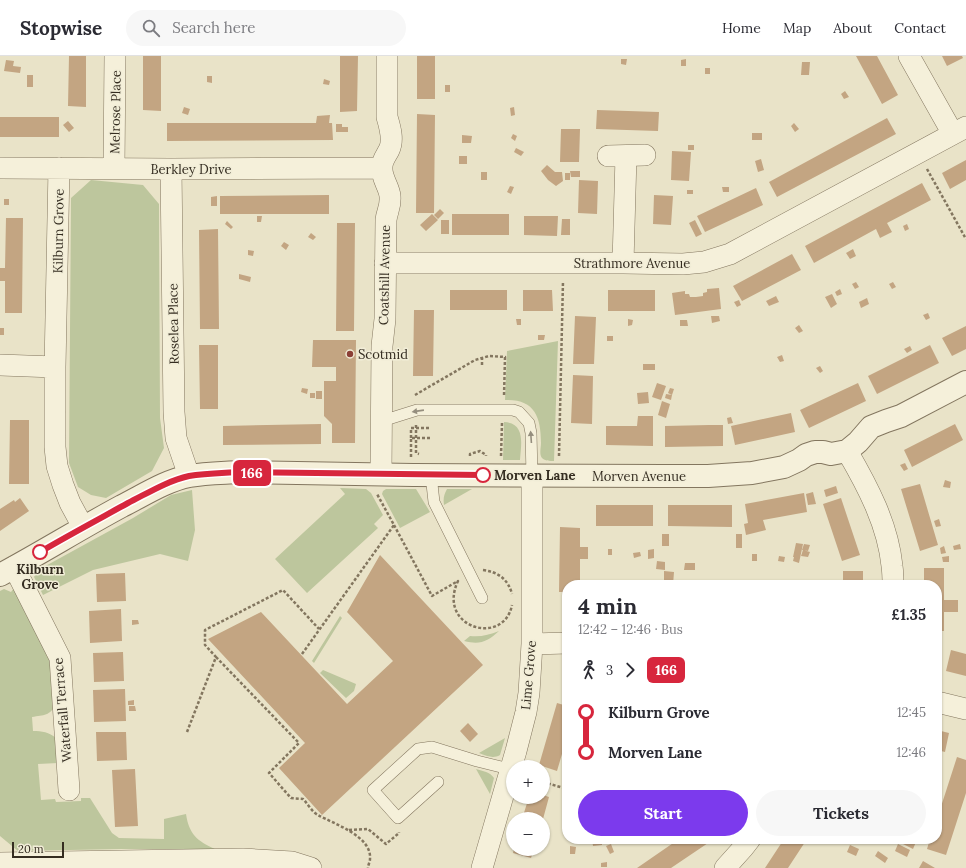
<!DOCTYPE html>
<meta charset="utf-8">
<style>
:root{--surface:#fff;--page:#f7f7f7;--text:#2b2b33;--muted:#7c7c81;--line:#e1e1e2;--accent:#7c3aed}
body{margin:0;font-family:Lora,serif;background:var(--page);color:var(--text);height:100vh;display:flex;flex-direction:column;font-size:15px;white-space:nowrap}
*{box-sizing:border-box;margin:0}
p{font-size:13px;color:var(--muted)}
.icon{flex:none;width:22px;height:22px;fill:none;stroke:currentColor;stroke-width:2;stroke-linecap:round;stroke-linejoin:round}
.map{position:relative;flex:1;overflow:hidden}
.sheet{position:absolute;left:562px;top:524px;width:380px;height:264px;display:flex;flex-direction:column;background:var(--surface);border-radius:16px;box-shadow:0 1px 3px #0004}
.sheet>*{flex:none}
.badge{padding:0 8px;border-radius:6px;font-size:14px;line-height:26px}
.buttons{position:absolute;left:506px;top:704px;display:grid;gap:8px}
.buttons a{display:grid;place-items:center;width:44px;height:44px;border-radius:50%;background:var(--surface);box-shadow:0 1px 3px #0004;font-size:20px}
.scale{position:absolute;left:12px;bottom:10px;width:52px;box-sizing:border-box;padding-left:4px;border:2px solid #352d21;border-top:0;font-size:11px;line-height:14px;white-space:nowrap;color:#352d21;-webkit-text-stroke:3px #f1edd7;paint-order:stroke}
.map>.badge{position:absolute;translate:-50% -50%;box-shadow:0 0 0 2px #fff}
.legs{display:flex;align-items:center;gap:6px;height:44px;padding:0 16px;font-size:13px}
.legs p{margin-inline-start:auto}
.head{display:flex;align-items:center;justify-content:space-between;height:68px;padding:0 16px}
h1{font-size:22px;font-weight:800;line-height:30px}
.primary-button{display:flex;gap:8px;margin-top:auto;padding:8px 16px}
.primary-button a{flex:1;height:46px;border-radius:24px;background:var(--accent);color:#fff;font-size:16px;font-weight:800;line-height:46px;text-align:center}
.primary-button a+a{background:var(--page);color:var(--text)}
ul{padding:0 16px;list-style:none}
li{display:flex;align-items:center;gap:14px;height:40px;font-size:15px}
li i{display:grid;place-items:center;width:6px;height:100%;margin:0 5px;background:currentColor}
li i::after{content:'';width:10px;height:10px;margin:-5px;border:3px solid;border-radius:50%;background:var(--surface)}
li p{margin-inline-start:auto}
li:first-child i{background:linear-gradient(#0000 50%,currentColor 0)}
li:last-child i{background:linear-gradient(currentColor 50%,#0000 0)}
header{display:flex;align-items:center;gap:24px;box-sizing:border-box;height:56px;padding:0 20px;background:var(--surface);border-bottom:1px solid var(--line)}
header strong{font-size:19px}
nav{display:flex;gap:22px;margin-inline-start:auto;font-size:14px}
.search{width:280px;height:36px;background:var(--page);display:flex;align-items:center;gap:10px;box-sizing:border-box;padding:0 14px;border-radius:22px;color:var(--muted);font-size:15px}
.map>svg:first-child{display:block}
.green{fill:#bdc69d}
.building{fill:#c3a582}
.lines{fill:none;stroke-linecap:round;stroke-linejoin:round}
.service-casing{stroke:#83765f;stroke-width:12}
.minor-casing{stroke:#83765f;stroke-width:22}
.tertiary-casing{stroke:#83765f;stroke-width:24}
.path{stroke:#83765f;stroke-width:2.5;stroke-dasharray:3 2;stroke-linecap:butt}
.service{stroke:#f5f0da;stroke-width:11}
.minor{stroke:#f5f0da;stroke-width:21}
.tertiary{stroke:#f5f0da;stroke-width:22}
.oneway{fill:#958e7e}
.line-1-casing{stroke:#fff;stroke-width:9}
.line-1{stroke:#d7263d;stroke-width:6}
.poi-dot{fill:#8b3f36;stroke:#f1edd7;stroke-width:1.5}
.stop-1-dot{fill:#fff;stroke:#d7263d;stroke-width:2}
.labels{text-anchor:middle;stroke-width:3;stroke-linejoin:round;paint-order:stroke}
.street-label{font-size:13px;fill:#352d21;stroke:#f1edd7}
.poi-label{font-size:13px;fill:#352d21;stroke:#f1edd7;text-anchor:start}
.stop-label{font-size:13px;font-weight:bold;fill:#352d21;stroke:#f1edd7;text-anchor:start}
</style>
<header>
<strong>Stopwise</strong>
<div class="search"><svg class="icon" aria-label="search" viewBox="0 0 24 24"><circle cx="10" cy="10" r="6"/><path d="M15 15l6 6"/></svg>Search here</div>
<nav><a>Home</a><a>Map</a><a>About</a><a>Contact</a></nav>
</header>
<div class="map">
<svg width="966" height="812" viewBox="0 0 966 812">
<rect width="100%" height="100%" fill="#e9e3c8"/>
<path class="green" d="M91,124L143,129L159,148L160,362L164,392L152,415L106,442L91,439L78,431L69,407L71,142Z
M558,285L554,405C550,405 545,405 542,402C539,398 541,392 541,387C541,360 534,343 505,344L507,295Z
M504,366C526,367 521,389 520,404H503Z
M340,432L366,433L371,437L383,459L374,468L378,472L307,537L275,503L345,438Z
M386,433H416L430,456L400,472L382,438L383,435Z
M447,433H472L444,449C443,442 444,439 447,433Z
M192,434L195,474L188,505L160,498L93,514L43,539L34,521L36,517L40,513L133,462L171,439Z
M14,532L49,598L56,648C50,660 44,659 32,661L33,675C42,675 49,676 56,682L58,707L38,708L41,744L55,743L56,746L81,745V742H90L112,777L119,782L164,783V763L186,758C189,778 197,785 215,793H121L18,795L0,780V535L4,533L11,536Z
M340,560L342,562L314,607L312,605Z
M499,575C487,586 480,589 464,585L470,580C481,581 489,579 499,575Z
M323,614L356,628L354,635L346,642L320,617Z
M505,682L500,699C493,703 487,700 479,697Z
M476,713C483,715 490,716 494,722L490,738Z"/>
<path class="building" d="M69,0H86V51L68,50Z
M143,0H161V55L143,54Z
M340,0H358L357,55L340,56Z
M417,0H435V43H417Z
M856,0H877L898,39L882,48Z
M942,0H962L963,2L947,10Z
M621,3H627L626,9L621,8Z
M686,3V10H681V4Z
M6,4L14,5L13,10L21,11L20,17L4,15Z
M802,6H810L809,19H801Z
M705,12H710V18H705Z
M27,19H33V31H27Z
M207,20H212V27L207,26Z
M324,23L330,25L329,29L323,28Z
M445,29H450V36H445Z
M845,35L849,41L844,43L841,38Z
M184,51L190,53L188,59L182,57Z
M514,51L515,59L511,60L510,52Z
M597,54L659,56L658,75L596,73Z
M417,58L435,59L434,157H416Z
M330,59L329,67H332L333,84L167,85V67H316L317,60Z
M0,61H59V81H0Z
M887,62L896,78L777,141L769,126Z
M68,65L74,72L69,76L63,69Z
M794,67L799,73L795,76L791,70Z
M336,68H342V71H348V76H336Z
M561,73H580L579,106H560Z
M752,77H762V84H752Z
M513,78L517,80L515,85L511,82Z
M462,79L472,80L471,87H462Z
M688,89H694V94H688Z
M516,92L524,96L521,100L514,96Z
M672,95L691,96L689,125L671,124Z
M459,100H467V108H459Z
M761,103L764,114L758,116L755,105Z
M966,104V124L950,133L942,117Z
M547,109L555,116H562L563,125L556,130L548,124L541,115Z
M570,115H580V121H571Z
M481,116H487V124H481Z
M565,117H570V124H565Z
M579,124L598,125L597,158L578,157Z
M922,127L931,144L887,167L892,176L880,182L876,173L814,207L805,190Z
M510,130L514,131L511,138L507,136Z
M722,131H729V136H723Z
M756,132L763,149L705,176L697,160Z
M687,134H693V138H687Z
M329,139V158H220V140Z
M654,139L673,140L671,169L653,168Z
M217,140V150H211V141Z
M4,143H9V149H4Z
M440,153L444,157L438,163L434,159Z
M432,158L438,164L426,175L420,169Z
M452,158H509V179H452Z
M257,160H262L261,166H257Z
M524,160H558L557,180L524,179Z
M6,162H23L22,257H5V225H0V212H5Z
M562,163H570V179H561Z
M441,164H449V178H441Z
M695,164L702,178L696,181L689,167Z
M227,165L233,171L231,173L225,168Z
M337,167H355L354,275H336Z
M907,168L909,173L905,175L903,170Z
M218,173L219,273H200L199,174Z
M311,177L316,181L313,184L308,181Z
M284,186L289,189L286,194L281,190Z
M853,193L856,200L850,203L846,197Z
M248,194L254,195L253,200L248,199Z
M792,198L801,214L742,245L733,230Z
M239,218L251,221L250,226L239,223Z
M856,226L859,231L855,233L852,228Z
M893,226L896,231L892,233L889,228Z
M719,232L721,253L675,259L672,237L685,235V238H689L690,241H696L703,240V237L707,236V233Z
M840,233L842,238L837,240L835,236Z
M450,234H507V254H450Z
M523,234H552L553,255H523Z
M608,234H655V255H608Z
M832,238L837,248L831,252L825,241Z
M776,240L779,246L769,250L766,245Z
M867,242L869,248L861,252L859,246Z
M739,244L741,249L737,251L734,246Z
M414,254H434L433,320H413Z
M928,257L930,262L926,264L923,259Z
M575,260L596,261L594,308H573Z
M711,260H719L720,265L712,267Z
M516,263H521V269H517Z
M628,263L633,264L632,269L628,270Z
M680,264H687L688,270H680Z
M799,269L803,275L799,277L795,272Z
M966,270V293L952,300L942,282Z
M0,272H4V279H0Z
M538,279H545L544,284H538Z
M607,280H613V285H607Z
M313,284H356L355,387H332V368L324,360V325H336V311H312Z
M199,289H218V353H200Z
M930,289L939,307L877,338L868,320Z
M910,290L912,294L907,297L904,293Z
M782,299L784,305L780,306L777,301Z
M643,308H655V314H643Z
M820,310L823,315L820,317L816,312Z
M573,319L593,320L592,368L571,367Z
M657,327L666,330L661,344L652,341Z
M858,327L866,345L809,372L800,354Z
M302,332L308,333L307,338L301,336Z
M670,332L674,333L672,339L668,337Z
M316,335H322V343H316Z
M648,336L649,347L638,348L637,337Z
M310,337H315V342H310Z
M666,338L672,339L671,344L665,342Z
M662,345L670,348L666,362L658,359Z
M791,357L795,376L735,389L731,370Z
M638,360H653V390L606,389V370H637Z
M731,361L733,367L728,368L727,362Z
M10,364H29V428H9Z
M321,368V388L223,389V370Z
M955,368L963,384L912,411L904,394Z
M709,369H723V390L665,391V370Z
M905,407L908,413L904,415L900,409Z
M945,424L951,426L950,432L943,431Z
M920,428L938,489L920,495L901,433Z
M836,430L838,437L826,441L824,434Z
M813,436L816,448L808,449L806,438Z
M804,437L807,456L763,464L766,474L746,479L744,468L748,467L745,448Z
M20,442L29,455L0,475V453L14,444L15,446Z
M841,442L860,499L842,505L823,448Z
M596,449H653V470H596Z
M668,449H732V471L668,470Z
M939,463L941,470L936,471L934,465Z
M560,471L580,472V491H588V503H580V529H567V536H559Z
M662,478H669V490H662Z
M736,478H742V492H736Z
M796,487L803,488L799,507L793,505L794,501H793Z
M804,488L810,489L808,495L802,494Z
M960,488L961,493L954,494L953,490Z
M944,490L946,497L941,498L940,492Z
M608,493H612V499H608Z
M654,493V502L648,503V494Z
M803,494L810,496L808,501L801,500Z
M640,496L641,500L634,502L633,497Z
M752,498H757V505H752Z
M380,499L483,609L322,759L279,712L305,687L208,583L261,556L347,648L393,605L347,556Z
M779,500L785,501L784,506L778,505Z
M949,500V506H943L942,501Z
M657,505L665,506V514L656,513Z
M685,507H695V514H684Z
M924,512H944V544H958V556H944V575H937V529H924Z
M664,515L674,516L673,529H664Z
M843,515H863V529H843Z
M125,517L126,545L97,546L96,518Z
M121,553L122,585L90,587L89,555Z
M132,564H138L139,568L132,569Z
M951,594L966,598V620L946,615Z
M123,596L124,625L94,626L93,597Z
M125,633L126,665L94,666L93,634Z
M134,644V649H128V645Z
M557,647L567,650V681L557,715L539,709Z
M129,650H135L136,655H129Z
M468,667L478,678L470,686L460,675Z
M937,674L949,677L945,696L937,694Z
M96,676H126L127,704L97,705Z
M957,701L966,704V737L946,799L927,793L930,783H937V763Z
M135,713L138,770L115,771L112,714Z
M543,739L549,741L543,763H522L529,741H543Z
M592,783H602V789L593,790Z
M679,783H714L671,812H637Z
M784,783H807L788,812H765Z
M901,783H909L916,786L913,793L899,786Z
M611,788L614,796L610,798L606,790Z
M898,788L910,794L907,801L895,795Z
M850,789L859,793L856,800L847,796Z
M570,790L576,791L575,798H570Z
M514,793H534L531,802L513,797Z
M878,795L888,802L885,807L875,800Z
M923,805L935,812H919Z
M607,806V811H601V807Z"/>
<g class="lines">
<g class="service-casing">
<path id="service" d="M382,365L417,354H513L519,356L529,367L531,377L532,420
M431,419L434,446L482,542
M438,726L398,762L373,734L418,693L432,691L477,705L509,713"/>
</g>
<g class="minor-casing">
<path id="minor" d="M909,0L953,78
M608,100L645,99
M0,112L171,113L381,112
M59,112L55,311V391L57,410L63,429L70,447L83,471
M114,112L115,0
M171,113L174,356L176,382L189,420
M385,207H623L683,208L704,206L730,198L966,71
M623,207L626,100
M0,309L55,311
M847,395C868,431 888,469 892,510C893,517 893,523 893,529
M381,418L382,290L385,263L386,164C387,155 391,151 390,140C389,130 381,122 382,111C382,104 386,100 389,94C394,84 390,71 387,61V0
M14,511L60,602L69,734
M532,588L567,587
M937,646L966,653
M0,807L243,803L292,806L311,812
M482,812L516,695L526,656L529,637L532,588V420
M725,812L743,792L750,783"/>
</g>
<g class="tertiary-casing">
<path id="tertiary" d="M0,519C41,497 81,472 122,450C144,439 165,425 189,420C205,417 222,417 238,416L413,419L664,420H708L752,417L784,411L799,404L806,399L815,396H823L831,398L847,395L858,386L871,371L886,365L901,360L966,326"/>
</g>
<path class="path" d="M927,113L966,183
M482,309V302
M415,339L475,304L489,300L505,301L504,340
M416,369V397L419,398
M411,382V372H430
M470,400V398L480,395L486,399V400
M501,400L502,367
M559,400L563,225
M411,401V382H430
M394,469L432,540L458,525C436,572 504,591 512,549
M483,514C498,516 508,523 512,538
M302,598L394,469L377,438
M216,601L299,687L269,717L291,742L303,743C308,748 312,756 318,759C334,768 372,780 370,803C370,806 368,809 368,812
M187,676L216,601L205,589V574L283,534L319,573
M543,726L567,733
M349,774L368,773L386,788L399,777V776"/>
<use href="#service" class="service"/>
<use href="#minor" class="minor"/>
<use href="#tertiary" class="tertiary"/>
</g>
<defs><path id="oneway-solid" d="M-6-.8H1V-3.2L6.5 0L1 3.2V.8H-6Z"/></defs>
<g class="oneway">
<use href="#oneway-solid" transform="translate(418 355) rotate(172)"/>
<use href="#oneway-solid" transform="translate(531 381) rotate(-94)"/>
</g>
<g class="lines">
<g class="line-1-casing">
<path id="line-1" d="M40,496C69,479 99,463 128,447C148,437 167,425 189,420C205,417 222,417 238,416L483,419"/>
</g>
<use href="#line-1" class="line-1"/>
</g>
<circle class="poi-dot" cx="350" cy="298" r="4"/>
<g class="stop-1-dot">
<circle cx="483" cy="419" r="7"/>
<circle cx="40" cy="496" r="7"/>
</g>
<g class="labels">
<g class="street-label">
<text transform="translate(115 56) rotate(-89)" y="5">Melrose Place</text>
<text x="191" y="118">Berkley Drive</text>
<text transform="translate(58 175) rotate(-89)" y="5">Kilburn Grove</text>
<text x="632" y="212">Strathmore Avenue</text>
<text transform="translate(384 219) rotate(-89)" y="5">Coatshill Avenue</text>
<text transform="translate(173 268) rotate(-91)" y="5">Roselea Place</text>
<text x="639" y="425">Morven Avenue</text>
<text transform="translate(528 619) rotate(-85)" y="5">Lime Grove</text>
<text transform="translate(62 654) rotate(-95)" y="5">Waterfall Terrace</text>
</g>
<g class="poi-label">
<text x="358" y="303">Scotmid</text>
</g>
<g class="stop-label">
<text x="494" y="424">Morven Lane</text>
<text x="40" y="518" text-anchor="middle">Kilburn<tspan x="40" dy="15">Grove</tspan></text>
</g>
</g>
</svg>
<div class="buttons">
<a>+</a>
<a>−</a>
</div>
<div class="scale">20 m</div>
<b class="badge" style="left:252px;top:417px;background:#d7263d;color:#fff">166</b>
<section class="sheet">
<div class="head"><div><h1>4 min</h1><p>12:42 – 12:46 · Bus</p></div><b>£1.35</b></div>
<div class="legs"><svg class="icon" aria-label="walk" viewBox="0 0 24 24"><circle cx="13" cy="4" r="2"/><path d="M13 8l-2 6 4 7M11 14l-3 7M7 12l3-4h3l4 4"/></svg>3<svg class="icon" aria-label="forward" viewBox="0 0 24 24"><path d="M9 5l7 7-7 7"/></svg><b class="badge" style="background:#d7263d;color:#fff">166</b></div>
<ul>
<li><i style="color:#d7263d"></i><b>Kilburn Grove</b><p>12:45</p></li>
<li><i style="color:#d7263d"></i><b>Morven Lane</b><p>12:46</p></li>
</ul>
<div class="primary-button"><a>Start</a><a>Tickets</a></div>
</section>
</div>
